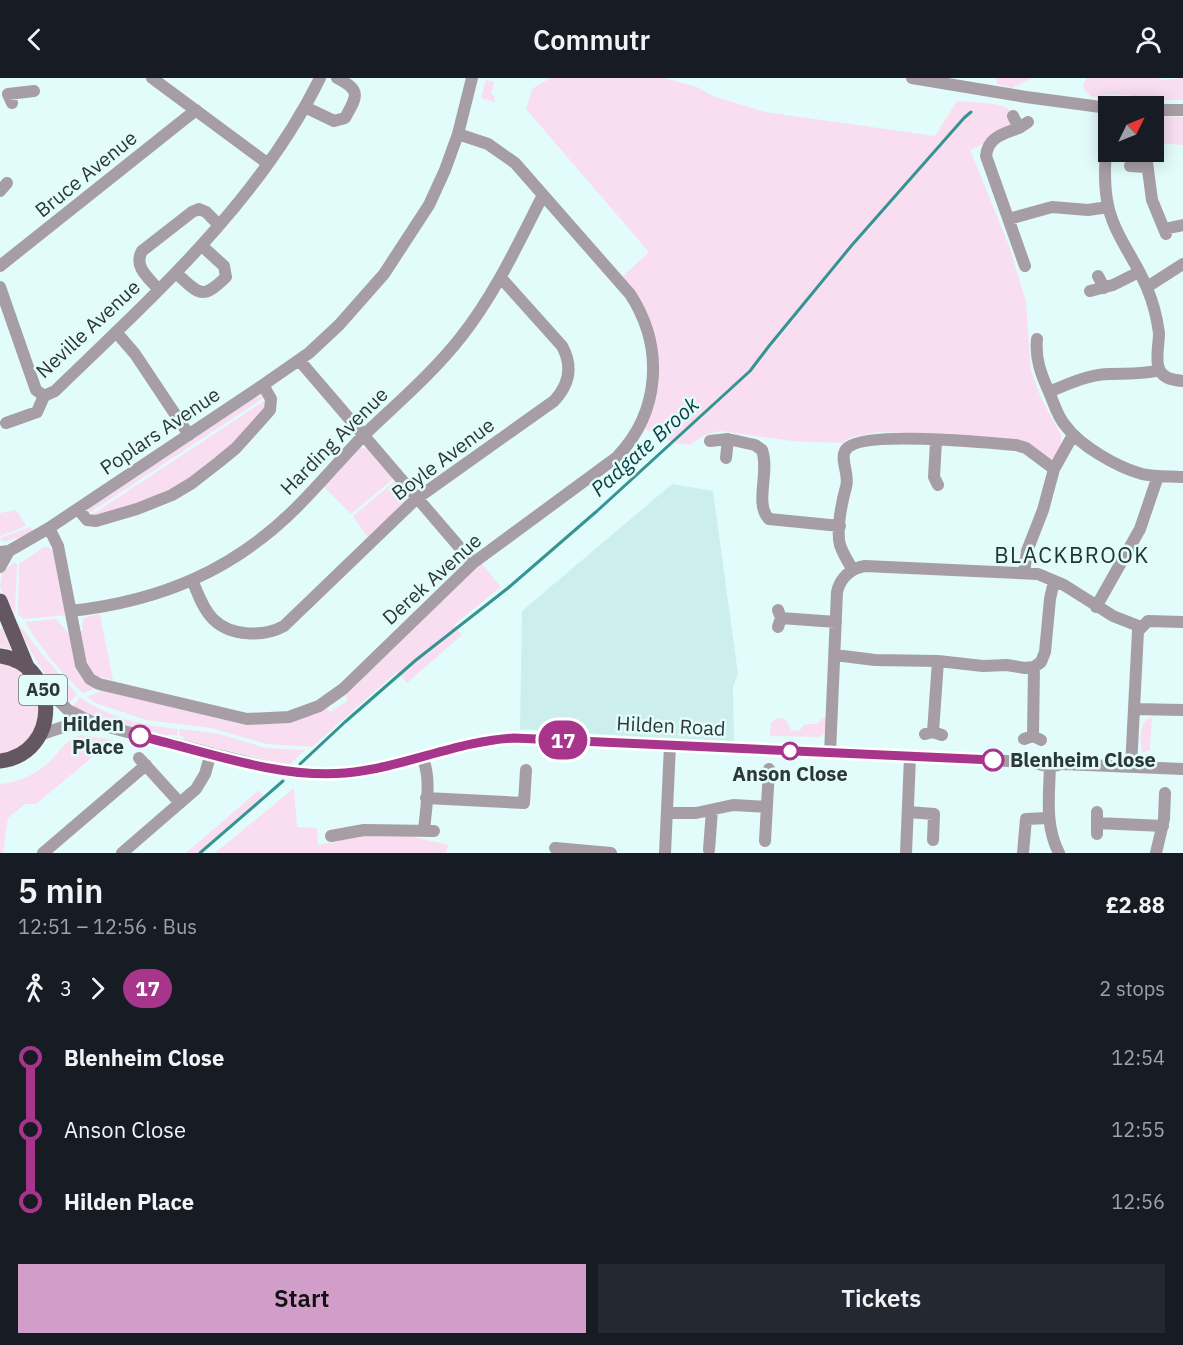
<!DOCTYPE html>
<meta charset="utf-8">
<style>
:root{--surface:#171b24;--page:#242831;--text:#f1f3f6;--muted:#9ea1a6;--accent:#d19ec9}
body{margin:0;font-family:"IBM Plex Sans",sans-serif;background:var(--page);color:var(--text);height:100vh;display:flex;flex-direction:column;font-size:22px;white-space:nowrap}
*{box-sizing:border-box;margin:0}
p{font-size:20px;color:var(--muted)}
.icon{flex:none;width:33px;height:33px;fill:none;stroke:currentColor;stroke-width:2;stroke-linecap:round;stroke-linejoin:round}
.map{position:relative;height:775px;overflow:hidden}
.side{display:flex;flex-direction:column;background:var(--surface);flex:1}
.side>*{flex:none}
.badge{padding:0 12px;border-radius:20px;font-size:21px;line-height:39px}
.needle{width:39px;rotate:47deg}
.buttons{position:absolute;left:1098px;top:18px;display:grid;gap:12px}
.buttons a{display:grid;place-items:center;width:66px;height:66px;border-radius:0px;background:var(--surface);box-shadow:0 3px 15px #0003;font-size:30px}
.map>.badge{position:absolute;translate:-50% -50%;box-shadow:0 0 0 3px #fff}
.legs{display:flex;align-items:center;gap:9px;height:66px;padding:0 18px;font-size:20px}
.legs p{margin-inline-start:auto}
.summary{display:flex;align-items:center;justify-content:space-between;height:102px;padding:0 18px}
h1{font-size:33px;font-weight:600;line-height:45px}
.action{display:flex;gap:12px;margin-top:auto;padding:12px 18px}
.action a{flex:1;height:69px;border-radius:0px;background:var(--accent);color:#111;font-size:24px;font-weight:600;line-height:69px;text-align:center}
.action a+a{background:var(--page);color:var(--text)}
ul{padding:0 18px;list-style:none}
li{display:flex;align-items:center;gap:21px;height:72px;font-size:22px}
li i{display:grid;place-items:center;width:9px;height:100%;margin:0 8px;background:currentColor}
li i::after{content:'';width:15px;height:15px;margin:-8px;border:4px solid;border-radius:50%;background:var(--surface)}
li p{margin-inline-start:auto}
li:first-child i{background:linear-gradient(#0000 50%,currentColor 0)}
li:last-child i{background:linear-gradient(currentColor 50%,#0000 0)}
header{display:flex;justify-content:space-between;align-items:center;height:78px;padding:0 18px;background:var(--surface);font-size:27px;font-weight:600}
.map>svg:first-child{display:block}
.built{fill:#ccefed}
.green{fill:#f8def0}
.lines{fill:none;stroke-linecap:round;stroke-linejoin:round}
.stream{stroke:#359492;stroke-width:3}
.minor{stroke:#a69ea4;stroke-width:12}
.major{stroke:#655761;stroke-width:15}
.line-1-casing{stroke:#fff;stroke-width:14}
.line-1{stroke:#a7358b;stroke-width:9}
.stop-1-dot{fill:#fff;stroke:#a7358b;stroke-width:3}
.labels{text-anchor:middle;stroke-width:5;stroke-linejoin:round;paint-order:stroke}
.shield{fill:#e2fcfb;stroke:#637272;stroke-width:1.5}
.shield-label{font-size:18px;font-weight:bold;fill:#2d3737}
.street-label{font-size:20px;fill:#2d3737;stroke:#e2fcfb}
.stop-label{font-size:20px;font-weight:bold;fill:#2d3737;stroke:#e2fcfb;text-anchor:end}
.water-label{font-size:21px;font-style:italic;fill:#0a4443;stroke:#e2fcfb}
.quarter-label{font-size:22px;letter-spacing:1.5px;fill:#203534;stroke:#e2fcfb}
</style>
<header><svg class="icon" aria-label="back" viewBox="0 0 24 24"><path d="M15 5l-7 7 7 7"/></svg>Commutr<svg class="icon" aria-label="person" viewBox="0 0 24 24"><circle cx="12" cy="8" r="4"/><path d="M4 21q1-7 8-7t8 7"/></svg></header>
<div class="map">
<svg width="1183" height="775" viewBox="0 0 1183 775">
<rect width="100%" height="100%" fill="#e2fcfb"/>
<path class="built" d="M672,406L713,413L738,596L733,609L734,665L520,651L522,533Z"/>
<path class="green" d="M550,0H664L697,9L713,18L765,34L935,58L957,23C974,25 1000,23 1013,34L1014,45L987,64L970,72L1010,170L1026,224L1031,293L1041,320L1061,357V368L1054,380L1049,382L1009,360L879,354L849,360L843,365L792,363L720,353L705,357L690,367L673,365L643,350L658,288L621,200L649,174L526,31L532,11Z
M996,0H1032L1012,10L997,6Z
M1087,0H1158L1163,2L1183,0V22H1155L1129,17L1108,16L1098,20L1091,18L1085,13L1083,7Z
M486,2L494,4L491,16L494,17L495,24L481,20Z
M1157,38L1183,39V67L1154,65V40Z
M261,317L265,319L88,436V431L257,318Z
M267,321V328C229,373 196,404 140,426C125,432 107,434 90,438Z
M361,369L370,372L394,400L351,436L326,411L324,406L358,370Z
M396,402L407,417V423L370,460L366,457L353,438Z
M16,432L26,448L0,458V435Z
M30,449L33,453C23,458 13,463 2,463L0,460Z
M44,469H49L53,473L68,537L23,541L18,536L19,486Z
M15,484L17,487L15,535L11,528L7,526L0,509L2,494Z
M481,485L501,509L454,547L462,557L407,605L397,594L312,669L267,666L211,650L146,642L96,625L87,619L101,613L102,610L236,643L325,628L330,634L347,623L346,614Z
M98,536L100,537L113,602L91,597L89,594L79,554L83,552L82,545L84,540Z
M56,541L69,556L95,607L94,611L83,615C61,595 40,570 25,544Z
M18,545L41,575L77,616L68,626C47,603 31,574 16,546Z
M6,550L15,572L0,569V551Z
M0,584C6,586 12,587 18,590C48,605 45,650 22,670C17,674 6,676 0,679Z
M80,619C107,639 145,648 178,651L177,658L168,656L167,659L96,641L72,629Z
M1152,639L1150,672L1142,675C1140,663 1138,644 1152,639Z
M778,640L785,641L792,653L800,652L805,646H817L822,640H829L825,655L820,659L770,658L771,645Z
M180,651L215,655L266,670L305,672L289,687L183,662L184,659L179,658Z
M81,657L113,662L36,726H25L8,740L3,775H0V706C22,704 41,694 55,678C63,668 68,661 81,657Z
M294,710L297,749L317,750L318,767L366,757H405L448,767L446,775H215Z
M259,712L264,719L200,775H186Z"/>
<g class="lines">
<path class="stream" d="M300,686L345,644L416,582L508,510L597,433L750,293L769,268L852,167L964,40L971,34
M200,775L283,703"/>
<path class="minor" d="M152,0L267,85
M912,0L1026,19L1108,30
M12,25L8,16L34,13
M305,29L334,43L345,40C357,18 362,13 337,0
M1108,30C1108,60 1102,92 1107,122C1112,155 1135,180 1147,210C1153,224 1157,240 1159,255C1159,265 1156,277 1158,287C1160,300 1172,302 1183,303
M1154,32H1183
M1013,38L1019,50L1028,44
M1019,50C1003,56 988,59 986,78L1025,188
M1146,77L1152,122L1166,156
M1130,88L1146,89
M0,113L7,105
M1009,141L1052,129L1088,132L1108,129
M1164,151L1183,147
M0,188L196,32
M176,195C200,216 201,223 226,199L224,188L202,168
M1098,198L1104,210
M0,209L36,312L44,318L55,313C153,218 259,124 320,0
M1147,209L1183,186
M159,212C149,200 133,189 142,173L192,134L199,131L206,134L219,147
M1090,213L1113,207L1139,194
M116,254L135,276L189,357
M1037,261C1035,281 1041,296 1049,314C1054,325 1057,338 1065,347C1080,368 1117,389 1142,396C1155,399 1169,398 1183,399
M299,282L473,485
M1049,314C1068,306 1087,297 1108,296C1125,295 1142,297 1159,292
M6,345L37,334L44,318
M728,361L755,367L762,372C770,394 754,426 769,441L840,448
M710,363L728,361L726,380
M936,363L934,399L938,407
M78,431L87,442L96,443L137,431L172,417L192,405L219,384L236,370L270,332L271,321L263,307
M49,450L58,468L81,587L90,601L99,606L247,641L289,639L319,628L343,611L473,485L617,379C661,333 664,268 630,216L515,85L488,66L458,56
M0,474L9,473L49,450L263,307L309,275L339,247L384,196L429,127L445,92L458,56L472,0
M0,489L9,473
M853,492C848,484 843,476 840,467C836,452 842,423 846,409C850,397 840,383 845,373C856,351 990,365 1016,367L1026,370L1054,391
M1024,495L1027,473L1043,432L1054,391L1073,357
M193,504C198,516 203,531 213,541C231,559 264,559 284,548L416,421L554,323C570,306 573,288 562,268L501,200
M1096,529L1140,451L1158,398
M71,533C160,523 233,493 297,429C320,406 340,382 362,359C396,326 432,296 461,259C495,216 518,166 543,117
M781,540L836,544
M778,549L781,540L778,532
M835,577L875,582L938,583L983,588L1007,587L1025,590L1034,589L1041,584L1045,574L1050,521L1054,503
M40,605L68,632L94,645C133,656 171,665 210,675C254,686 298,699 344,695C402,691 456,663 514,660L1031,684L1050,689L1062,686L1183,691
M1134,631L1183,632
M933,654L938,583
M925,656L933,654L942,657
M39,657L72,646L90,645
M1033,658L1034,589
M1024,661L1033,658L1041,662
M830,675L837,514C840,500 851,490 865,488L1038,496L1064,507L1113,538L1141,549
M422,679C432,700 426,729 424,753
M139,680L180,725
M1050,689C1049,719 1045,748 1059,775
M1131,689L1138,553L1148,543L1183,544
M426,720L524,725L526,692
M908,734L934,736L933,762
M667,735H696L733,727L767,729
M1097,745L1163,748
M1097,756V734
M331,758L364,752L434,753
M765,763L769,691
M555,770L611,775
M709,772L712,732
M43,775L146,687
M122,775L196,711L205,696L211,675
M665,775L670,667
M906,775L910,679
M1023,775L1026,741L1048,740
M1156,775L1164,741L1165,715"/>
<path class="major" d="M0,523L28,591
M0,578C61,586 61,676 0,683"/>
</g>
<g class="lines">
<g class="line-1-casing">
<path id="line-1" d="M140,658C204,673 279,701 345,695C403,690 456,663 514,660L993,682"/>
</g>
<use href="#line-1" class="line-1"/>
</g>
<g class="stop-1-dot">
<circle cx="140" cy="658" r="10"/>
<circle cx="790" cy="673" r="8"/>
<circle cx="993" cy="682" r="10"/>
</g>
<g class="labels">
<rect class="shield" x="19" y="597" width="48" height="30" rx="4.5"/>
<g class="shield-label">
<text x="43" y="618">A50</text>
</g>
<g class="street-label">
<text transform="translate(86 96) rotate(-39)" y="7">Bruce Avenue</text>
<text transform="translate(88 251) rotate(-43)" y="7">Neville Avenue</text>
<text transform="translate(160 353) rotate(-34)" y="7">Poplars Avenue</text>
<text transform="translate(334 363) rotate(-45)" y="7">Harding Avenue</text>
<text transform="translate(443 381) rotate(-37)" y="7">Boyle Avenue</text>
<text transform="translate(432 501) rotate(-42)" y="7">Derek Avenue</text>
<text transform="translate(671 648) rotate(3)" y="7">Hilden Road</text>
</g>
<g class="stop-label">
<text x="124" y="653">Hilden<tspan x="124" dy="23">Place</tspan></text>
<text x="1010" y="689" text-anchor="start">Blenheim Close</text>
<text x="790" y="703" text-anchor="middle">Anson Close</text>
</g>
<g class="water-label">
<text transform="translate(645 369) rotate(-42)" y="7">Padgate Brook</text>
</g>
<g class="quarter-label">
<text x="1072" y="485">BLACKBROOK</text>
</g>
</g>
</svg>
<div class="buttons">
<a><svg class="needle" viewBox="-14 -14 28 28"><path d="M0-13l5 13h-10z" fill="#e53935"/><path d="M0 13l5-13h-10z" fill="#9ea1a6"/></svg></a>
</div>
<b class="badge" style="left:563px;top:662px;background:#a7358b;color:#fff">17</b>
</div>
<section class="side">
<div class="summary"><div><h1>5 min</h1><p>12:51 – 12:56 · Bus</p></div><b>£2.88</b></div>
<div class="legs"><svg class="icon" aria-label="walk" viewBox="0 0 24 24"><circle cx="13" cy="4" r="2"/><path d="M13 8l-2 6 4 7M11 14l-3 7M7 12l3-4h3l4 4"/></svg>3<svg class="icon" aria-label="forward" viewBox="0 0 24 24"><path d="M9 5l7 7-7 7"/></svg><b class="badge" style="background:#a7358b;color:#fff">17</b><p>2 stops</p></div>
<ul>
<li><i style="color:#a7358b"></i><b>Blenheim Close</b><p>12:54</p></li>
<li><i style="color:#a7358b"></i><span>Anson Close</span><p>12:55</p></li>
<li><i style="color:#a7358b"></i><b>Hilden Place</b><p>12:56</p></li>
</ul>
<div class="action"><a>Start</a><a>Tickets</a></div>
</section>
